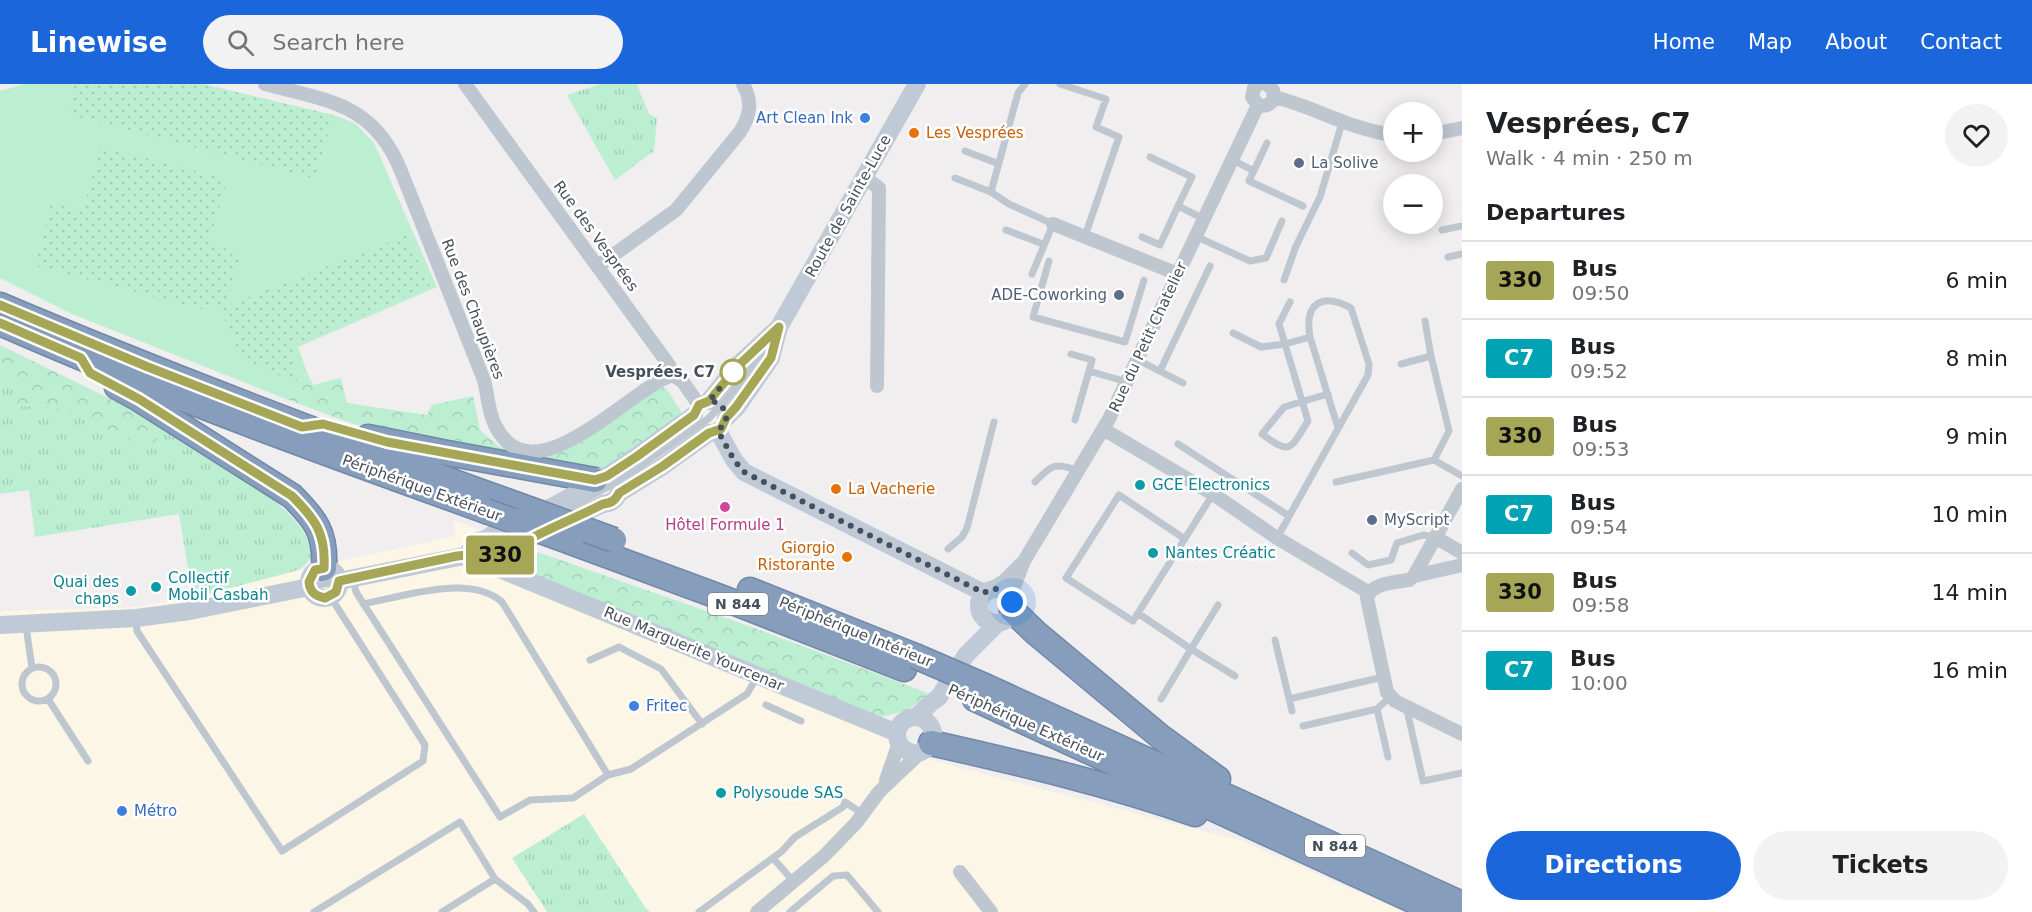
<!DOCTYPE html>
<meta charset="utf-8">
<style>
:root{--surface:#fff;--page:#f2f2f2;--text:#202124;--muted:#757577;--line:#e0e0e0;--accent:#1c66dc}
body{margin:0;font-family:"DejaVu Sans",sans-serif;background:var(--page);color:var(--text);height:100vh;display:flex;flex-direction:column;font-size:22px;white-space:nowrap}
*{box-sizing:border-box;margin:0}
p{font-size:20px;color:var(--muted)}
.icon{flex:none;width:33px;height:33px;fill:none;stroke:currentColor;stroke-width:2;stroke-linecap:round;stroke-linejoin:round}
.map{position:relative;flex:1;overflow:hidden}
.side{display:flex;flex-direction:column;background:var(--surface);width:570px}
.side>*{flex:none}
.badge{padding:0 12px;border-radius:4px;font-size:21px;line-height:39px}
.buttons{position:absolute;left:1383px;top:18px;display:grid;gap:12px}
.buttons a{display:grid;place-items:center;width:60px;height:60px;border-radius:50%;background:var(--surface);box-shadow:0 3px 15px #0003;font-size:30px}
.you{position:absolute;width:30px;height:30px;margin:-15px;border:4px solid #fff;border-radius:50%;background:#1a73e8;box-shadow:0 0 0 9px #1a73e833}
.map>.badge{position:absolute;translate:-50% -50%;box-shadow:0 0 0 3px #fff}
h2{padding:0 24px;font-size:22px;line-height:54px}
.round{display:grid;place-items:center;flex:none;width:63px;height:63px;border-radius:32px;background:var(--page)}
.summary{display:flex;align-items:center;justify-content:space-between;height:102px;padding:0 24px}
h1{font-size:28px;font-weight:600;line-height:45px}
.action{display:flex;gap:12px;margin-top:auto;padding:12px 24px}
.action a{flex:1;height:69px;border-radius:36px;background:var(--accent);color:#fff;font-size:24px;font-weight:600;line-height:69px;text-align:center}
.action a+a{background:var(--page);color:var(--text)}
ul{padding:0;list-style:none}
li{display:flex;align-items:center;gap:18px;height:78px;padding:0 24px;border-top:2px solid var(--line)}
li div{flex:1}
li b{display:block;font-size:22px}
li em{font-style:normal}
li .badge{min-width:66px;font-weight:700;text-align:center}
header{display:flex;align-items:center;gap:36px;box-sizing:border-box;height:84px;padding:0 30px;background:var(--accent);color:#fff}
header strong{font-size:28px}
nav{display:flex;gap:33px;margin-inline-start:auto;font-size:21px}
.search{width:420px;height:54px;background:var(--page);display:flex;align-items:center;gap:15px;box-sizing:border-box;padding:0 21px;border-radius:33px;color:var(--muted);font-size:22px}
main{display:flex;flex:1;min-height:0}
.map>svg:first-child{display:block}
.commercial{fill:#fbf6e6}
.grass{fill:url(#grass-tufts)}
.forest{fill:url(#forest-crowns)}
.park{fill:#bceed2}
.garden{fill:url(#garden-dots)}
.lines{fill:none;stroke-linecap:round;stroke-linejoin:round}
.highway-casing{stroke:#7188a8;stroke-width:27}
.lane{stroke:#bec7d0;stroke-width:7}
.street{stroke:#bec7d0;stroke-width:14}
.secondary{stroke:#c0cad6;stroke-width:18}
.highway{stroke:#869dbc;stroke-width:24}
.highway-bridge-casing{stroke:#7188a8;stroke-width:27;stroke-linecap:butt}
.highway-bridge{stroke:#869dbc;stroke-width:24}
.line-casing{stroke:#fff;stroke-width:14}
.line{stroke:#a5a756;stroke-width:9}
.walk{stroke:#46505b;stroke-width:6;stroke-dasharray:0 10.8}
.shop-dot{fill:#3f7fe0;stroke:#fff;stroke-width:2}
.food-dot{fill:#e8710a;stroke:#fff;stroke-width:2}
.service-dot{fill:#5c6f8a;stroke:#fff;stroke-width:2}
.stop-dot{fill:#fff;stroke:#a5a756;stroke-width:3}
.culture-dot{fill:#0f9aa8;stroke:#fff;stroke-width:2}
.hotel-dot{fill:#d1479c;stroke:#fff;stroke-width:2}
.labels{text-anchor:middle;stroke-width:5;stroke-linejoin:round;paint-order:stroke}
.shield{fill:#fff;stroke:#7e848c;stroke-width:1.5}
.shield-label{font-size:14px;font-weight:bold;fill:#46505b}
.shop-label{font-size:15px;fill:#366cbe;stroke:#fff;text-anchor:start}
.food-label{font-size:15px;fill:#c56008;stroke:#fff;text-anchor:start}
.service-label{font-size:15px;fill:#4e5e75;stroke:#fff;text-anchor:start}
.street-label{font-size:15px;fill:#46505b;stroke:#fff}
.stop-label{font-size:15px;font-weight:bold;fill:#46505b;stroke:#fff;text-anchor:end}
.culture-label{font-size:15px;fill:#0d838f;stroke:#fff;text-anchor:start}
.hotel-label{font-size:15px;fill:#b23c85;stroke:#fff}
</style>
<header>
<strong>Linewise</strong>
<div class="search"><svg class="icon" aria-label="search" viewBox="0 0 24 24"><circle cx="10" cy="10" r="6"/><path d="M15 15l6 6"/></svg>Search here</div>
<nav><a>Home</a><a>Map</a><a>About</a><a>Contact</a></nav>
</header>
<main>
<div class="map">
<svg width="1462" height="828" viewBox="0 0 1462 828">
<defs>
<pattern id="grass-tufts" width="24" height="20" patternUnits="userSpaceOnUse" patternTransform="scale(1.5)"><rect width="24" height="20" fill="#bceed2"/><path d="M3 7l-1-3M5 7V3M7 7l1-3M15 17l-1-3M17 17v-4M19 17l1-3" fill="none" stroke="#a3ceb7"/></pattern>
<pattern id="forest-crowns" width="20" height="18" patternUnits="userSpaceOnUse" patternTransform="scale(1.5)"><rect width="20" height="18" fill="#bceed2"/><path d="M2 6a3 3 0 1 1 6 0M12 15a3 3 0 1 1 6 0" fill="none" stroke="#a3ceb7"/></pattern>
<pattern id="garden-dots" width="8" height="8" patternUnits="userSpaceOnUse" patternTransform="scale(1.5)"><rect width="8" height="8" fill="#bceed2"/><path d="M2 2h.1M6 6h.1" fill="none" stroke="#a3ceb7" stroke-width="1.8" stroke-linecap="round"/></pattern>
</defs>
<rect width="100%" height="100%" fill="#f0eeee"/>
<path class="commercial" d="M454,436L512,459L879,637L931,676L1242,757L1404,828H0V527L134,523L181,516L299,486L455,452Z"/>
<path class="grass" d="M601,0H637L649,30L657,34L654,67L615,96L567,11Z
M0,288L13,292L18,322L51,321L118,350L145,364L170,344C205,368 306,424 311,467C312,475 305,481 299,486L193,514L179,430L35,453L29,406L0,410Z
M584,730L645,823L650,828H547L512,774Z"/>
<path class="forest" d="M0,261L170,344L146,365L118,350L51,321L17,322L13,292L0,288Z
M307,288L313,301L341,294L347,319L427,331L432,321L473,312L480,346L498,362L522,370L550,368L657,304H666L681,327L680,333L601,386L353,340L286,315Z
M512,459L746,541L928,609C916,623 901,630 883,632L879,637L502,480Z"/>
<path class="park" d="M24,0H203L333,31L355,39L374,59L437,203L298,263L307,288L286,315L72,230L0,194V7Z"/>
<path class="garden" d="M75,0H203L333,31L315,95L68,30Z
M100,62L228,95L208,160L242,169L226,222L407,151L430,202L294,261L297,298L242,276L219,222L205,226L35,182L51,119L83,126Z"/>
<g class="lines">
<g class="highway-casing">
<path id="highway" d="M0,221C174,295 351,361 529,425
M0,239C159,309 322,368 486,427
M117,303L139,315L292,412C316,436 326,449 324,484
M368,353L447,369L595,396
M571,458L720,513L904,585
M750,506L915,572
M1012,526L1036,549L1162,654L1218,695
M987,603L1462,820
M975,615L1438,828
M931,659C1020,679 1109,700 1195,730"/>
</g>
<path class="lane" d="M1060,0L1106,15L1096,43L1119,53L1085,152
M1267,59L1249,97L1303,122
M965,67L999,80
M1150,73L1192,93L1178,122L1204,135
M1231,75L1254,87
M955,94L991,108L1018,9L1025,0
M991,108L1009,120L1053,140L1032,190
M1006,146L1043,160
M1442,146L1462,142
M1195,152L1250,177L1266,174L1282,137
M1142,153L1160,161L1178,122
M1448,173L1462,170
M1049,177L1033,233L1125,258L1144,196
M1284,196L1296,162L1320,113L1342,39
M1425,237L1431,272
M1233,249L1261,263L1285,260L1279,240L1290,218
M1310,253L1285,260L1308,337C1290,365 1291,372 1262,350L1284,323L1328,310
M1071,270L1092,276L1089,287
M1138,276L1183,299
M1401,280L1431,272L1449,347L1434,376L1462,392
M1160,287L1210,182
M1075,336L1089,287L1127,298
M1178,360L1289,432
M1035,398C1054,379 1054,379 1079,387
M1336,398L1434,376
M560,428L612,401L708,335L726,316L763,268
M1277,454L1368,291L1369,280L1351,224C1322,208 1304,219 1310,253L1338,344
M1185,455L1119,411L1066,494L1133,537L1213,410
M948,465L962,453L967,444L994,338
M473,469L524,447
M1352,469L1368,481L1391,476L1397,459L1423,451L1435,453
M353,495L356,508L500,733L530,716L573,714L608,691L631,685L747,610L757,593
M309,503L339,497
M363,520C402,513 469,489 502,518L608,691
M1218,521L1191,565L1235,592
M1139,530L1191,565L1161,615
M136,536L137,547L282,767L423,677L425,661L330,512
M26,542L32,584
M1275,556L1292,627
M590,576L619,563L661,585L702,640
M22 600a17 17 0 1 1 34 0a17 17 0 1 1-34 0Z
M48,615L88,677
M1289,615L1383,593
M766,621L801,637
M1406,622L1423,697L1462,689
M1377,625L1388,673
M1303,642L1377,625L1390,613
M773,774L794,798
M314,828L460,738L495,795L528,820L534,828
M442,828L495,795
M699,828L781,768L795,753L843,723L845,718L863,730
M790,828L833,792L847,791L878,828"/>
<path class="street" d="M265,0C328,17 374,19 401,87L484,296C488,311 488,327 495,341C533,418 629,304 673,291
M465,0L669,281L673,291L683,298L699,321
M1259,0L1254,4L1252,13L1258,21C1269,24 1276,17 1273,6L1267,0
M1274,13C1316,23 1348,45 1394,51
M1432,50L1462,44
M864,93L879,104L877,302
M1053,140L1178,190
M598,182L676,126L740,48C750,32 753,18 743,0
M1103,345L1213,410L1277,454L1368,508
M1462,405L1414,492L1409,496C1396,498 1371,499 1367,514L1387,608L1395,617L1462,650
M1435,453L1462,469
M1414,492L1462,481
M991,505L1004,497L1021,480
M1013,521L1014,503L1024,477L1109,335L1258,21
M886,696L899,659
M960,788L991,828
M757,828L824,772L856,739L879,708L921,668"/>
<path class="secondary" d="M709,317L738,281L779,243
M726,334L737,323L771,274L779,243L917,0
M718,347L734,376L744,388L984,509
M486,455L501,445L554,422L592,401L599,393L607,392L635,373L694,331
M496,474L495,462L486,455L476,457L470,466C469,477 476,483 487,483L517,461L603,420C611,419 615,417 619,409L663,382L709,349
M492,480L497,484L897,649
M309 499a15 15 0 1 1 30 0a15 15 0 1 1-30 0Z
M339,497L469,471
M979 522a17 17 0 1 1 34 0a17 17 0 1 1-34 0Z
M0,541L136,534L190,527L309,503
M916,633L932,618L939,613L966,571L998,539
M897 651a18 18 0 1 1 36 0a18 18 0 1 1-36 0Z"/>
<use href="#highway" class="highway"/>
<g class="highway-bridge-casing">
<path id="highway-bridge" d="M529,425L614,456
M486,427L571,458
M915,572L987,603"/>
</g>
<use href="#highway-bridge" class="highway-bridge"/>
</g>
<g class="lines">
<g class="line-casing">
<path id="line" d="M0,221L148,283L302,343L323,340L387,358L595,396L607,392L636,373L694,331L699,321L709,317L738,282L779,243L771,274L736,323L726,334L721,345L709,349L663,382L619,409C615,417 611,419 603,420C570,437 534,450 503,470C492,477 489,486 475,481L469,471L457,472L339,497L336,508L325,514C315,512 310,508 309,498L315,486L324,484C326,449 315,435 292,412L139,315L90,289L81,274L0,239"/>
</g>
<use href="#line" class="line"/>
<path class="walk" d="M733,288L709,317C721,318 727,326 726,338L718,347L734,376L744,388L984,509C995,501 1008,505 1012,518"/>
</g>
<g class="shop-dot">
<circle cx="865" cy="34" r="6"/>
<circle cx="634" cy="622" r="6"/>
<circle cx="122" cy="727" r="6"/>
</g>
<g class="food-dot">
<circle cx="914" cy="49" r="6"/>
<circle cx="836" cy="405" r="6"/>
<circle cx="847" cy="473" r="6"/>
</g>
<g class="service-dot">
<circle cx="1299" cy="79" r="6"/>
<circle cx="1119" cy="211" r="6"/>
<circle cx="1372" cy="436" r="6"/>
</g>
<circle class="stop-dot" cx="733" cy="288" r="12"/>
<g class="culture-dot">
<circle cx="1140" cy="401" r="6"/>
<circle cx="1153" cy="469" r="6"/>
<circle cx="156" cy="503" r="6"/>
<circle cx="131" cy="507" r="6"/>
<circle cx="721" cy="709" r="6"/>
</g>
<circle class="hotel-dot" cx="725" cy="423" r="6"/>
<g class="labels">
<g class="shield">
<rect x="708" y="509" width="60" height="22" rx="4.5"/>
<rect x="1305" y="751" width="60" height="22" rx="4.5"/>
</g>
<g class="shield-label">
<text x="738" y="525">N 844</text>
<text x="1335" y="767">N 844</text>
</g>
<g class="shop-label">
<text x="853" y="39" text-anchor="end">Art Clean Ink</text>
<text x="646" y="627">Fritec</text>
<text x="134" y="732">Métro</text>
</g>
<g class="food-label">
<text x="926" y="54">Les Vesprées</text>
<text x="848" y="410">La Vacherie</text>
<text x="835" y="469" text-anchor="end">Giorgio<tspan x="835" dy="17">Ristorante</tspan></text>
</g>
<g class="service-label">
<text x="1311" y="84">La Solive</text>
<text x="1107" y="216" text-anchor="end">ADE-Coworking</text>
<text x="1384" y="441">MyScript</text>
</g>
<g class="street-label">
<text transform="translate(848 122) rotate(-61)" y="5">Route de Sainte-Luce</text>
<text transform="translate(596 152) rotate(54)" y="5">Rue des Vesprées</text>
<text transform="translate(473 225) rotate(69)" y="5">Rue des Chaupières</text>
<text transform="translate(1148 253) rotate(-65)" y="5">Rue du Petit Chatelier</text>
<text transform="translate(422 404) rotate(20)" y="5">Périphérique Extérieur</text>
<text transform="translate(856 548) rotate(22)" y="5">Périphérique Intérieur</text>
<text transform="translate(694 565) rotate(23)" y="5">Rue Marguerite Yourcenar</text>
<text transform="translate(1026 639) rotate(24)" y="5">Périphérique Extérieur</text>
</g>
<g class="stop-label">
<text x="715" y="293">Vesprées, C7</text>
</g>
<g class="culture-label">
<text x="1152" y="406">GCE Electronics</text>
<text x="1165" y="474">Nantes Créatic</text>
<text x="168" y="499">Collectif<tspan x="168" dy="17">Mobil Casbah</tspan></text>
<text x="119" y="503" text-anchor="end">Quai des<tspan x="119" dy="17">chaps</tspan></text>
<text x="733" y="714">Polysoude SAS</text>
</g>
<g class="hotel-label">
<text x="725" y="446">Hôtel Formule 1</text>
</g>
</g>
</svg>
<div class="buttons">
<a>+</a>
<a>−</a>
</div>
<div class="you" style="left:1012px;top:518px"></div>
<b class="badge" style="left:500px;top:471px;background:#a5a756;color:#111">330</b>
</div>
<section class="side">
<div class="summary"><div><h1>Vesprées, C7</h1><p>Walk · 4 min · 250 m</p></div><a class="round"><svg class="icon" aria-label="heart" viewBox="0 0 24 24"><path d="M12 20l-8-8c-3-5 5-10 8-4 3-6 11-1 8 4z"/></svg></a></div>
<h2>Departures</h2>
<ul>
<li><span class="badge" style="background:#a5a756;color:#111">330</span><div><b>Bus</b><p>09:50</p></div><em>6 min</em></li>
<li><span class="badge" style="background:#00a3b4;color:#fff">C7</span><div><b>Bus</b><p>09:52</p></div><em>8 min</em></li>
<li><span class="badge" style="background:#a5a756;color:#111">330</span><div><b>Bus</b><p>09:53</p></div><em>9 min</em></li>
<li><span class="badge" style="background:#00a3b4;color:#fff">C7</span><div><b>Bus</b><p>09:54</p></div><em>10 min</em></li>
<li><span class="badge" style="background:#a5a756;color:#111">330</span><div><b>Bus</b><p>09:58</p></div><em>14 min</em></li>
<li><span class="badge" style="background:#00a3b4;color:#fff">C7</span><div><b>Bus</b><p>10:00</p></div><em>16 min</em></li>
</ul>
<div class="action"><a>Directions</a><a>Tickets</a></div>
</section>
</main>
